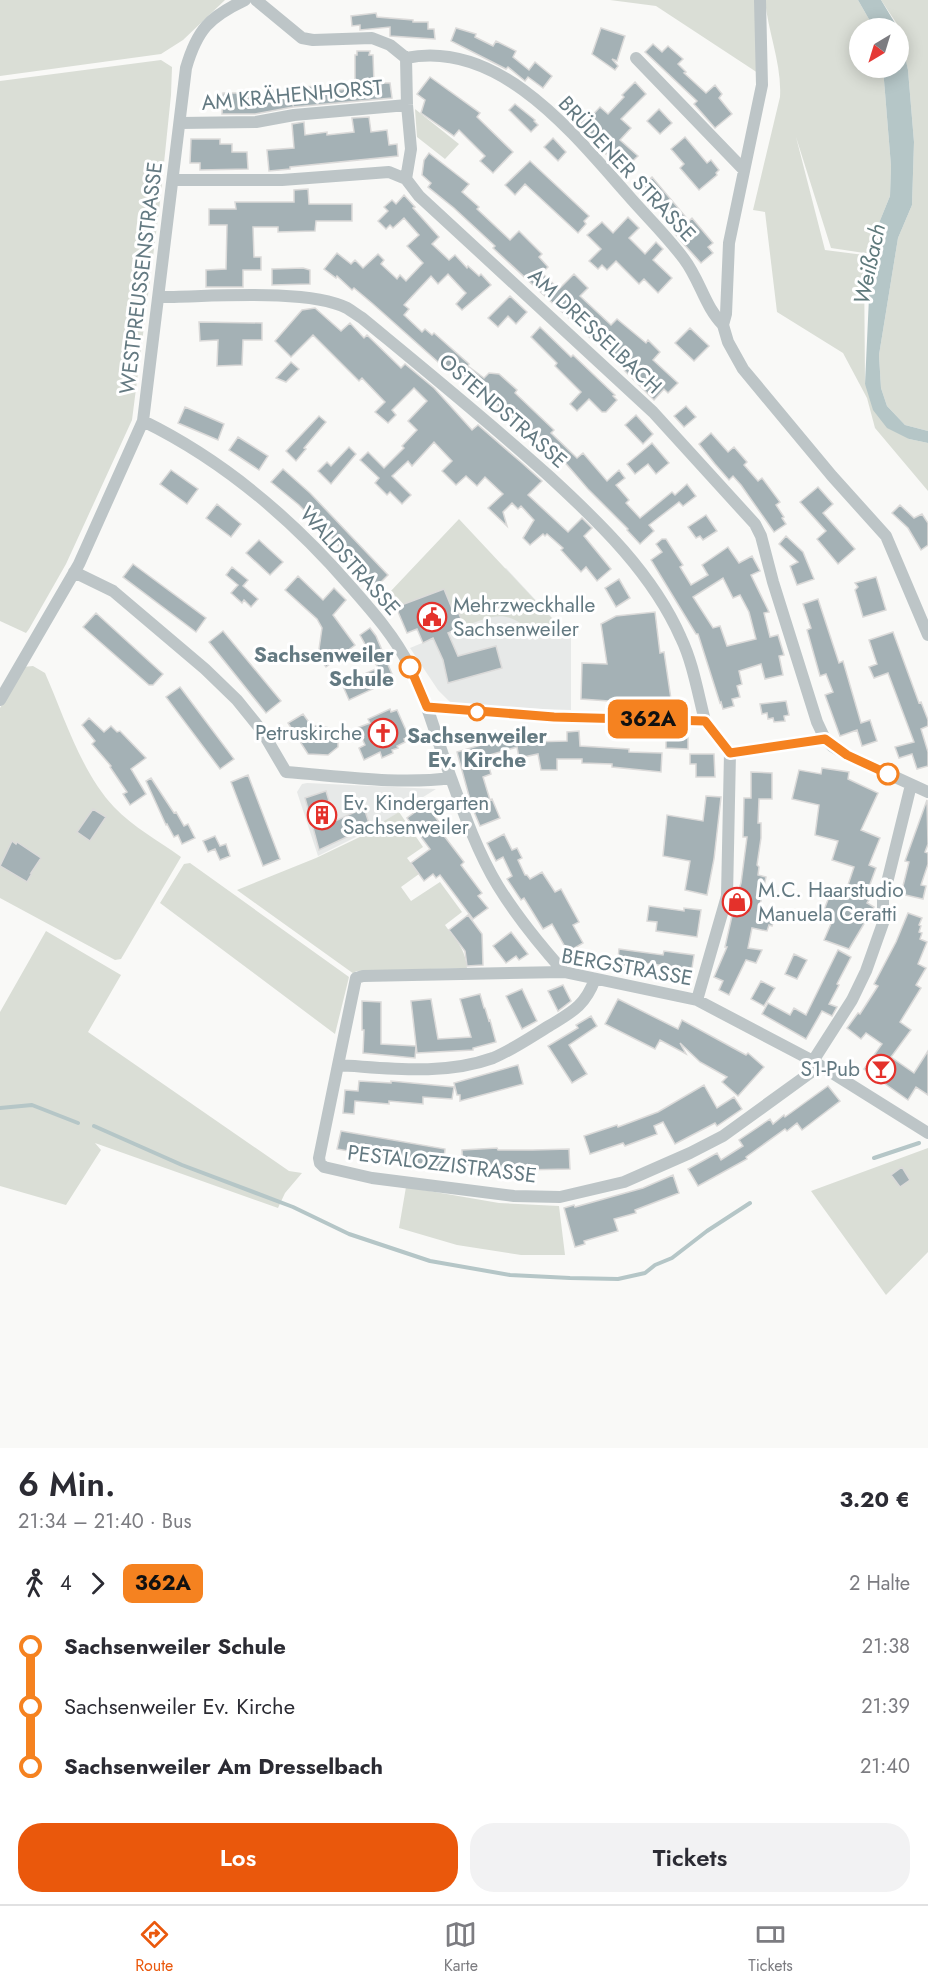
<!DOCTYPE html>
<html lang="de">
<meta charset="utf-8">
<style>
:root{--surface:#fff;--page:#f2f2f3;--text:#2b2b33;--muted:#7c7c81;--line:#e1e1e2;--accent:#ea580c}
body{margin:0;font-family:Jost,sans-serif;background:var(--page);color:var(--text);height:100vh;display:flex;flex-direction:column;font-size:22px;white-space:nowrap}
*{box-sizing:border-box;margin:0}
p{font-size:20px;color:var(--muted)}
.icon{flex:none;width:33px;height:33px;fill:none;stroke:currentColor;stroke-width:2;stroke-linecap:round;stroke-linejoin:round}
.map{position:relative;height:1448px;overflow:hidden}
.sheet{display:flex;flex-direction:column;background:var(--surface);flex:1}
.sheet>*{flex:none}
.badge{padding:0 12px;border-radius:9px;font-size:21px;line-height:39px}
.needle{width:39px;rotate:218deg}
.controls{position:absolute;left:849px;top:18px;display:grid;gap:12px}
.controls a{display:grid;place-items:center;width:60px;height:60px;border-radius:50%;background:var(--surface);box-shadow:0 3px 15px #0003;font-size:30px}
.map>.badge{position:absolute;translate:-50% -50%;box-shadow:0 0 0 3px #fff}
.legs{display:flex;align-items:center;gap:9px;height:66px;padding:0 18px;font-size:20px}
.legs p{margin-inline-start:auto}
.head{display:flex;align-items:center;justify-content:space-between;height:102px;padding:0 18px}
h1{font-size:33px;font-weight:600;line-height:45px}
.primary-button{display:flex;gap:12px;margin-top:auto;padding:12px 18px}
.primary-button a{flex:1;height:69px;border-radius:24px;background:var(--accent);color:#fff;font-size:24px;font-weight:600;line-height:69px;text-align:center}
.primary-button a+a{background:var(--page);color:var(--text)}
ul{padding:0 18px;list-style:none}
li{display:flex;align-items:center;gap:21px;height:60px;font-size:22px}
li i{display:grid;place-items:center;width:9px;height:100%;margin:0 8px;background:currentColor}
li i::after{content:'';width:15px;height:15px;margin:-8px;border:4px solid;border-radius:50%;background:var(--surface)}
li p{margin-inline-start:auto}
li:first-child i{background:linear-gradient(#0000 50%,currentColor 0)}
li:last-child i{background:linear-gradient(currentColor 50%,#0000 0)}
.dock{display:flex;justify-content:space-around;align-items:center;height:84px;border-top:2px solid var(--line);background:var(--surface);font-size:16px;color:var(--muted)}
.dock a{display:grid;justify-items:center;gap:3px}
.dock .selected{color:var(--accent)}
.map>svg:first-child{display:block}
.built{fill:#e7e9e8}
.green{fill:#daded6}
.water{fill:#b5c6c7}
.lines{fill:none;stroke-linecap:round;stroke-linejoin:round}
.stream{stroke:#b5c6c7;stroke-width:4}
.building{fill:#a4b1b5;stroke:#dbdad9;stroke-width:1.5;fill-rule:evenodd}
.minor{stroke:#bdc5c7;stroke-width:12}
.line-1-casing{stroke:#fff;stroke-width:14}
.line-1{stroke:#f58220;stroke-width:9}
.stop-1-dot{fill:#fff;stroke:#f58220;stroke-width:3}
.labels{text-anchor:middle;stroke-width:6;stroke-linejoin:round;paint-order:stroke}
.street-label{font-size:21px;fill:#647a82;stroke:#fff}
.poi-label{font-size:21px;fill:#647a82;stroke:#fff;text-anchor:start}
.stop-label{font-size:21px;font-weight:bold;fill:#647a82;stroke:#fff;text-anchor:end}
.water-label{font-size:22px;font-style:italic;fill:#5f7a7c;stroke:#fff}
</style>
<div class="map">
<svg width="928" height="1448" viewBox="0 0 928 1448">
<rect width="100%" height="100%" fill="#f9f9f7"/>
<path class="built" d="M506,568L571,638V710L460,706L452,704L438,690L410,648L463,626L457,609L453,611Z
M307,783L436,789L372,829L318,856L297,792L302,784Z"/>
<path class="green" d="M0,0H225L183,40L161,54L0,76Z
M610,0H756L758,73L656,6Z
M765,0H858L874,28H860V68H883L891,166L890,196L879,223L871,254L831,248L796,137L825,250L864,255L865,384L909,439L928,443V491L875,428L867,398L843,353L777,312L765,212L753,210L780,97C782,64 768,33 765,0Z
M881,0H928V431L905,425L887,406L881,388L879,355L898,238L912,205L914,142L908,70L897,24Z
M161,60L172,67L171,95L160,202L132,420L66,564L29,629L26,633L0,621V81Z
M415,109L459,144L445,159L417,137Z
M459,519L561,628L535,635C506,608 497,615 464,626L457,609L453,611L443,589L396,607L389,593Z
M33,666L45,673C64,716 81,772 114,807C133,827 159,841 181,857L121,959L115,960L0,898V708L23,667Z
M399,812L423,847L407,858L419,874L401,887L411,901L440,882L462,912L445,925C456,941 465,947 467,968L356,971L354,974L237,890L316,858L364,835V833Z
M190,863L349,977L335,1034L160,903L184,864Z
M46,931L121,975L88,1032L289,1171L302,1173L285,1193L278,1208L95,1143L101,1150L66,1205L0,1186V1012Z
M928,1148V1252L886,1295L811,1191Z
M406,1187L499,1203L559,1206L565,1255H521L457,1245L399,1228Z"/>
<path class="water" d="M858,0H881L898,28H874Z
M899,29L908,70L914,142L912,205L898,238L879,355L881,388L887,406L905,425L928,431V443L909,439L887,428L873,410L865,384L871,254L879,223L890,196L891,166L883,68H898Z"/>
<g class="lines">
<path class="stream" d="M0,1108L32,1105L78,1123
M94,1126L182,1165L293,1207L349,1234L430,1261L510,1275L570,1278L618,1279L645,1273L655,1265L672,1258L707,1231L750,1203
M874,1158L919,1143"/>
</g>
<path class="building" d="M376,13L377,17L413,20V22H428V29H434L435,39L390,36V27L360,30V25L352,26L351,16Z
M456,28L476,34L475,37L493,46L496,41L516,51L513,57L529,70L535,62L552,76L543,88L528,77L525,81L508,67L506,69L451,41Z
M601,28L625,36L617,61L612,59L618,66L615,70L592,54Z
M653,44L662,52L668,46L683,59L678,64L686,72L684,73L706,93L715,85L722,94L719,98L732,114L715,128L694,104L697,101L645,52Z
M357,51H370L369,55H373L374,83H390L392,98L293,107L255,114H222L223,93H246V97L268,96L272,90L293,105L291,93L303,92V87L317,86L320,92L355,88V55H357Z
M430,77L480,113L477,117L513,152L493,173L480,161L485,156L459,130L454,136L421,113L425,100L417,94Z
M635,82L646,94L621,119L631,128L620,140L638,156L623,170L576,126L584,118L587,121L600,107L608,114L624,97L622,95Z
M515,104L535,120L534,121L538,125L531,132L509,110Z
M659,109L672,123L660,134L647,121Z
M369,117L371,132L387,130L389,145L397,144L398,156L290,167V169L269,171L267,150L294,148L292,124L304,122L305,135L327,132V135L354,132L352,118Z
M685,137L707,163L711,160L719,170L716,173L717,175L699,190L680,168L684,164L671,149Z
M553,138L566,152L558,161L544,147Z
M191,139H220V144H232V152H247L248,169L200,170V163H190Z
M429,153L469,184L462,192L479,207L477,209L510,240L519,231L542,254L539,257L548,267L542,273L559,289L574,274L588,288L580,296L611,325L617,319L646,343L648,340L660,352L653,360L678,383L668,393L664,389L654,400L612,358L493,248L495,246L454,208L428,187L431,183L422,175L424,160Z
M530,161L589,216L584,221L586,224L578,233L525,184L515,195L505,185Z
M652,177L689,221L692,218L713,243L708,247L713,253L701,263L681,241L674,232L677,230L640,188Z
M308,189L309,204H352V221H316L315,231L278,232V227H253L254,257H261V270H243V287H206V270L226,269L227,225H209V209H236L235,202H294V190Z
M404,195L415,207L413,208L439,237L432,244L449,260L455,255L467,268L468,266L479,276L481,274L491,285L462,310L456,304L466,293L463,290L448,274L438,284L431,276L404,305L409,309L404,315L422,332L425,329L432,335L434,333L469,364L468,366L484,378L489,373L499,374L517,390L515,393L554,430L551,433L577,458L583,453L607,481L619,470L625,478L616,485L629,500L626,503L640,518L672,492L675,495L687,484L696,496L683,506L679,502L649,525L654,531L640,544L627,530L628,529L588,489L562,459L560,460L555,455L551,460L505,417L507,415L491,400L488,403L459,375L456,378L373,304L354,288L352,290L337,276L336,278L324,269L337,253L351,264L355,260L363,268L378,254L384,260L381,264L397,279L400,275L406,281L423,263L407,246L419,235L404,218L393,228L390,225L386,229L378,221L388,211L384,207L392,200L396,204Z
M628,217L639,228L629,238L645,254L656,242L663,249L653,260L672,278L658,293L644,279L639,284L616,261L607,270L602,265L598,269L589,261L601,249L587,235L602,222L613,233Z
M303,268L310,270V284L272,285V269Z
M510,296L527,312L516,324L508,316L498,327L488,318Z
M315,308L341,331L350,323L364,338L367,335L401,368L405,364L434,388L472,430L478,425L522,463L542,481L528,495L568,532L582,518L592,528L584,536L611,569L597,581L586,567L581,572L561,550L563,548L547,534L545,536L543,534L530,545L523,538L534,520L521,506L518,509L512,503L503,512L507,526L488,508L503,494L485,477L477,486L466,476L456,485L442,471L452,461L434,442L412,466L408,461L392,476L411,495L402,504L390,492L387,495L375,483L379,478L360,460L368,452L384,468L404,448L402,446L417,430L408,421L427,401L414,388L392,410L396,415L388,423L375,412L385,402L362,378L359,381L313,335L291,357L275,341L302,310Z
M199,322L262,323V340H243L242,365L217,366L218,340L200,341Z
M540,327L571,357L573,355L615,395L613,396L617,400L606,412H602L589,399L577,411L570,404L581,392L555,366L557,363L531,337Z
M690,328L709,346L694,361L675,343Z
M291,362L299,369L286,382L276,378Z
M686,406L696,417L684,427L674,416Z
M185,407L224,424L218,440L178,423Z
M636,415L653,434L643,444L625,425Z
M319,416L326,422L304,448L306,449L296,461L286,451Z
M711,433L728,452L734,447L747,462L744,465L758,481L762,478L780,502L776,505L784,517L782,518L786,524L774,532L741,485L733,476L729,480L715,464L699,444Z
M238,437L268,456L259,470L229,450Z
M652,443L669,463L656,474L648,464L635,474L627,464Z
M349,447L356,454L331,484L318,471L327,462L331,466Z
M283,469L310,493L388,575L375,588L344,556L346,554L299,505L271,482Z
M171,470L198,489L187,504L160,484Z
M818,487L833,504L823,513L855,549L838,564L817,539L826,531L800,502Z
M217,504L241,524L231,537L206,518Z
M900,505L914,518L922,514L928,523V545L921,550L908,528L892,513Z
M706,515L717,531L703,540L700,536L696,538L688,527Z
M786,536L803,552L814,579L797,585L790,566L798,562L779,544Z
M662,539H666L683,565L680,567L691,585L708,575L702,565L728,547L739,563L752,556L760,571L751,575L769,612L764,613L770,637L778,635L784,655L779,656L783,675L765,679L761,664L739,671L742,684L737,686L740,697L732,699L734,706L723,709L721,702L720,703L698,634H696L651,560L662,552L656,544ZM723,578L733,598L740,595L749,612L756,639L727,646L720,626L713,628L693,597Z
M259,540L283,562L270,575L246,553Z
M133,564L206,618L196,632L123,577Z
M232,567L248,580L243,586L258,599L251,607L244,600L242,603L231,593L238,585L226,575Z
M298,576L323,600L334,588L346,600L333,615L355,645L326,667L318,656L322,628L317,619L285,590Z
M876,577L886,610L863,617L855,590L858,587L855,583Z
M619,579L630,598L616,607L605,588Z
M444,589L453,611L457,609L464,626L448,633L458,656L496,646L502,668L448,683L443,660L433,638L423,643L417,629L407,633L396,607Z
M818,599L839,663L843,661L861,723L870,720L877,741L862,746L857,730L840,736L825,695L833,692L826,674L820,676L807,630L811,628L803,604Z
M655,612L660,653L664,652L671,699L648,702V698L623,702L581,699L582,663L607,664L601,624L616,616Z
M96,613L163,674L153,685H149L83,627Z
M370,628L376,636L394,679L349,700L342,684L378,668L360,635Z
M223,631L281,701L266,713L209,642Z
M893,632L919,703L921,702L928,720V726L921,729L928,752V766L917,769L912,754L899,758L895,747L914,742L888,673L874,678L869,667L877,664L869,640Z
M180,687L234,759L220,769L166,697Z
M786,701L789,715L784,716L785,721L774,722L773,718L768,719L767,713L762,714L760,704Z
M390,709L391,712L397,710L409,737L404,739L405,742L397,746L398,748L392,750L393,753L382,758L380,752L364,760L359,748L365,745L357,728L370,723L368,719Z
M303,714L311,725L330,728L338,738V747L328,755L308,754L288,723Z
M89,718L104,732L111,726L117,732L120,731L146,758L131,769L146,794L130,805L123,794L127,792L110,767L111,766L92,744L95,741L82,725Z
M500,731H507L509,739L532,735V742L567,741V732L579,731L580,746L629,749V752L662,753L661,772L612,767V764L582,763V759H557V770H541L538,754L519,758L517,747L486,756L491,774L483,777L490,800L492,799L500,818L480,826L472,807L457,752L481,745L478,738Z
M666,737L688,738V749L666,748Z
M690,754H714L715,777H696V764H690Z
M822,768L849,772L848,779L878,793L861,830L880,838L869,865L876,868L869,887L862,885L859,893L870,898L867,903L874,907L849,949L824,940L833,919L822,915L831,892L844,897L854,867L832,860L838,841L815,835L819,805L792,799L799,770L821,774Z
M751,772L772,773V799H759L758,823H761V838L757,865L759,867L758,875L766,877L759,910L775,915L772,926L769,925L767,931L752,928L748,948L762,950L756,963L746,960L729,995L719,990L723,981L714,977L727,947H725L734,907H733L741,883L747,837H743L744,798H751Z
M248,775L280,859L263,866L231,782Z
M151,778L174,813L176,812L184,826L188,824L195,838L182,844L178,835L174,837L167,824L166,825L146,781Z
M326,791L335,821L364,808L370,826L319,850L305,798Z
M706,796L721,797L714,859L707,895L685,890L690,861L663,856L667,815L703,821Z
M927,800L928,844L925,852L928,853V864L921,885L926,886L923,899L901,894L909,862L905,861Z
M426,804L439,822L435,824L464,862L461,865L482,893L478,896L488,908L473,919L440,875L436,878L433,874L424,881L411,863L430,849L407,818Z
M93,809L106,817L90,841L77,832Z
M504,834L512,850L517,848L522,858L518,860L525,875H527L530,879L542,872L555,892L561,889L579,922L573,925L583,943L568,952L552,924L543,929L524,898L521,900L507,879L512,876L503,857L496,861L487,843Z
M215,836L220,846L226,844L230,856L220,860L215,849L208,852L203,841Z
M12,841L16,844L17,842L41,858L31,873H32L27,882L0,866Z
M649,906L684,911V908L701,910L697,937L656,931L657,922L647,921Z
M908,913L922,918L919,925L921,926L919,932L922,933L920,939L927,942L918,964L926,968L916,985L921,988L900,1022L911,1030L891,1057L914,1073L928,1051V1095L916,1087L908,1100L864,1069L882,1044L866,1033L861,1039L847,1028L858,1013L860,1014L878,986L874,984L896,942Z
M468,915L482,934L483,965L467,966L465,951L449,930Z
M511,932L528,954L519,960L516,956L506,963L493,946Z
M619,949L663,955L664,951L694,955L690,981L674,979L675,967L634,962L633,970L617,968Z
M838,950L851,957L837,984L839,985L829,1004L837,1007L832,1016L822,1011L806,1039L762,1014L768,1003L790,1015L794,1008L806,1015Z
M794,954L807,960L797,979L785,974Z
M761,981L775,988L764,1006L751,999Z
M563,985L571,1001L558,1011L548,991Z
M522,989L537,1021L522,1029L506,996Z
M480,994L484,1008H485L489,1021L490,1020L496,1042L473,1048V1050L417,1053L411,1001L431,999L438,1039L471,1037L460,999Z
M618,999L678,1029L682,1020L746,1055L748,1053L764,1067L738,1096L722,1082L727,1077L700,1062L680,1043L686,1054L660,1040L655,1049L605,1024Z
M362,1001L381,1002V1044L416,1046L415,1058L363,1053L364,1030H362Z
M591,1016L597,1026L569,1045L587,1074L572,1083L548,1046L578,1028L576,1025Z
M518,1065L523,1084L460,1101V1095H457L454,1083Z
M359,1081L391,1083V1081L454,1087L452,1099L423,1097V1104L389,1101V1104L355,1101L354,1114L343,1113L345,1090L358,1091Z
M704,1085L717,1108L734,1097L742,1109L717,1126L715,1123L675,1144L663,1122L654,1126L657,1134L625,1146L623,1143L590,1154L584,1136L617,1125L618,1127L658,1112Z
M828,1086L840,1101L823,1114L802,1130L797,1123L787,1131L785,1129L746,1157L747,1159L698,1186L688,1169L717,1153L721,1160L743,1146L739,1140L770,1119L773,1124L784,1115L785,1117Z
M341,1131L445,1149L443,1168L337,1149Z
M497,1148L498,1150H533L569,1149L570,1169L463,1171L462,1150Z
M902,1167L910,1180L900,1187L891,1175Z
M673,1175L679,1193L635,1210L636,1213L614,1219L618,1231L584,1241L585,1244L575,1247L564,1208L574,1205L575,1207L643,1188Z"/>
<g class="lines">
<path class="minor" d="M256,0L302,38L313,40L372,38L390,45L406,58L407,105L411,149L406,179
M760,0L762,85L729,243L726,314L723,325L728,342L743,369L832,476L886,536L928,635
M406,58C499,39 573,133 627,194C646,216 667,236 684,259C700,280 705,307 723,325
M636,58L744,170
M180,123L256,122L294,115L407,105
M174,180H282L389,172L406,179L419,196L653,412L755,524L761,536L773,582L817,722L825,739L832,746L847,755L928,792
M160,297C207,297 306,288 347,308C352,311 357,315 362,318C425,370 489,422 550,477C600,523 653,574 681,638C693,663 698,694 705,721
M143,421C223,460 293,520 351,587C373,612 395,637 410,667C428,702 437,741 451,778C464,814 478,853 498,886C517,917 540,945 564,972
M74,572L113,591L205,669L237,700L262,731L286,772C339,776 398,785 451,778
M0,700L79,564L143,421L186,68C197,30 209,17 245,0
M427,707L554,717L705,721L730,753L825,739
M595,979C585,1006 572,1012 549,1026C531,1037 512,1050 493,1058C443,1076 389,1068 338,1065L356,978L363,976L564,972L697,1000L813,1061L928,1133
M697,1000L727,896L730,753
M813,1061L852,1000L866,971L883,923V899L911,785
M338,1065L319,1158L320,1163L324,1167L372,1178L514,1196L560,1197L624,1182L690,1153L723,1136L810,1073L818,1065"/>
</g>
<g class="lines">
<g class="line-1-casing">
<path id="line-1" d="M410,667L427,707L554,717L705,721L730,753L825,739L847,755L888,774"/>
</g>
<use href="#line-1" class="line-1"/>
</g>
<defs>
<g id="civic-ring" transform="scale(1.5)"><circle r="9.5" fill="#fff" stroke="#e4312b" stroke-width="1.5"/><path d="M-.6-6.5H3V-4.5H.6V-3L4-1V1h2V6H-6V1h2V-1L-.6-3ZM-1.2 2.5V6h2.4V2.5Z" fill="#e4312b"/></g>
<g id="church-ring" transform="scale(1.5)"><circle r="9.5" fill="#fff" stroke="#e4312b" stroke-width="1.5"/><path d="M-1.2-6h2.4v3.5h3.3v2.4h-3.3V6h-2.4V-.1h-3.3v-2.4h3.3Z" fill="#e4312b"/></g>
<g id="building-ring" transform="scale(1.5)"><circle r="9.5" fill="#fff" stroke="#e4312b" stroke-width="1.5"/><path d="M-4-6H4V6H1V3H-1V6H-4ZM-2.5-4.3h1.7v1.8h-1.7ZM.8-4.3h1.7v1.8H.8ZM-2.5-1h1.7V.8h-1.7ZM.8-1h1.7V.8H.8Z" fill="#e4312b"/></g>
<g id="shop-ring" transform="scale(1.5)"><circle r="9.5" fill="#fff" stroke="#e4312b" stroke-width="1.5"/><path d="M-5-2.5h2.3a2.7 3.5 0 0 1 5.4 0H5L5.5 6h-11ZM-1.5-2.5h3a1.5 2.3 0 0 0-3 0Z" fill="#e4312b"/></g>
<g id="bar-ring" transform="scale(1.5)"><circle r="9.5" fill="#fff" stroke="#e4312b" stroke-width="1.5"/><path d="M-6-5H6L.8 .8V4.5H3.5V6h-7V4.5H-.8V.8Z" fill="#e4312b"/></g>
</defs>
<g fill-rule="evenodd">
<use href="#civic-ring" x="432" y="617"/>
<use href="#church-ring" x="383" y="733"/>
<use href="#building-ring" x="322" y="815"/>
<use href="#shop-ring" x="737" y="902"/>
<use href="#bar-ring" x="881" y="1069"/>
</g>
<g class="stop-1-dot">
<circle cx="410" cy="667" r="10"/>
<circle cx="477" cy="712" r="8"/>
<circle cx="888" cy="774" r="10"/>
</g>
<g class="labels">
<g class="street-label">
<text transform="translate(292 95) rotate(-5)" y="7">AM KRÄHENHORST</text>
<text transform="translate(627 169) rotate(47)" y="7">BRÜDENER STRASSE</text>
<text transform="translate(141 278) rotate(-83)" y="7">WESTPREUSSENSTRASSE</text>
<text transform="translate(595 331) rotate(43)" y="7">AM DRESSELBACH</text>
<text transform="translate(503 411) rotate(41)" y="7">OSTENDSTRASSE</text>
<text transform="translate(350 561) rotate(48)" y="7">WALDSTRASSE</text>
<text transform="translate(627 967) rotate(10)" y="7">BERGSTRASSE</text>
<text transform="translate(442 1164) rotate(7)" y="7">PESTALOZZISTRASSE</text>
</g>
<g class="poi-label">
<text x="453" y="612">Mehrzweckhalle<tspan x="453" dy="24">Sachsenweiler</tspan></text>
<text x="362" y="740" text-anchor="end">Petruskirche</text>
<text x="343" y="810">Ev. Kindergarten<tspan x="343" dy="24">Sachsenweiler</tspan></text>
<text x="758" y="897">M.C. Haarstudio<tspan x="758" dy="24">Manuela Ceratti</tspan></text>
<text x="860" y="1076" text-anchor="end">S1-Pub</text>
</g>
<g class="stop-label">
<text x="394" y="662">Sachsenweiler<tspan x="394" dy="24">Schule</tspan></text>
<text x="477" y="743" text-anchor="middle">Sachsenweiler<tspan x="477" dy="24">Ev. Kirche</tspan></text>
</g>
<g class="water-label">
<text transform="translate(869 264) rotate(-78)" y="8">Weißach</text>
</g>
</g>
</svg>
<div class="controls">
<a><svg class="needle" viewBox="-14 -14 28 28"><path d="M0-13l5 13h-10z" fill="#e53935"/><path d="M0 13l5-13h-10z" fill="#7c7c81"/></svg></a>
</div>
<b class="badge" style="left:648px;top:719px;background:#f58220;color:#111">362A</b>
</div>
<section class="sheet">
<div class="head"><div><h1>6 Min.</h1><p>21:34 – 21:40 · Bus</p></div><b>3.20 €</b></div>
<div class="legs"><svg class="icon" aria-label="walk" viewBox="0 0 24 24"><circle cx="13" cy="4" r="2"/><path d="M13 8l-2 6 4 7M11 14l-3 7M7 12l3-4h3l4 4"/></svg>4<svg class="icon" aria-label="forward" viewBox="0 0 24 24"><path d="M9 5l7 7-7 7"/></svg><b class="badge" style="background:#f58220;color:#111">362A</b><p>2 Halte</p></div>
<ul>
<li><i style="color:#f58220"></i><b>Sachsenweiler Schule</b><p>21:38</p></li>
<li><i style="color:#f58220"></i><span>Sachsenweiler Ev. Kirche</span><p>21:39</p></li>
<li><i style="color:#f58220"></i><b>Sachsenweiler Am Dresselbach</b><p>21:40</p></li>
</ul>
<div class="primary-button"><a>Los</a><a>Tickets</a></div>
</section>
<nav class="dock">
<a class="selected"><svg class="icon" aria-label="directions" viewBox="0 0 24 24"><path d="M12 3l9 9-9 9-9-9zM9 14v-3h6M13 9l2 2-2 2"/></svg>Route</a>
<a><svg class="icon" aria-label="map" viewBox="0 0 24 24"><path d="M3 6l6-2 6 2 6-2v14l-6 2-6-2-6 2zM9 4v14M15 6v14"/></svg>Karte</a>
<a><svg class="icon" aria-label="tickets" viewBox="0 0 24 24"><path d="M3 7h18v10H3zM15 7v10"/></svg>Tickets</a>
</nav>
